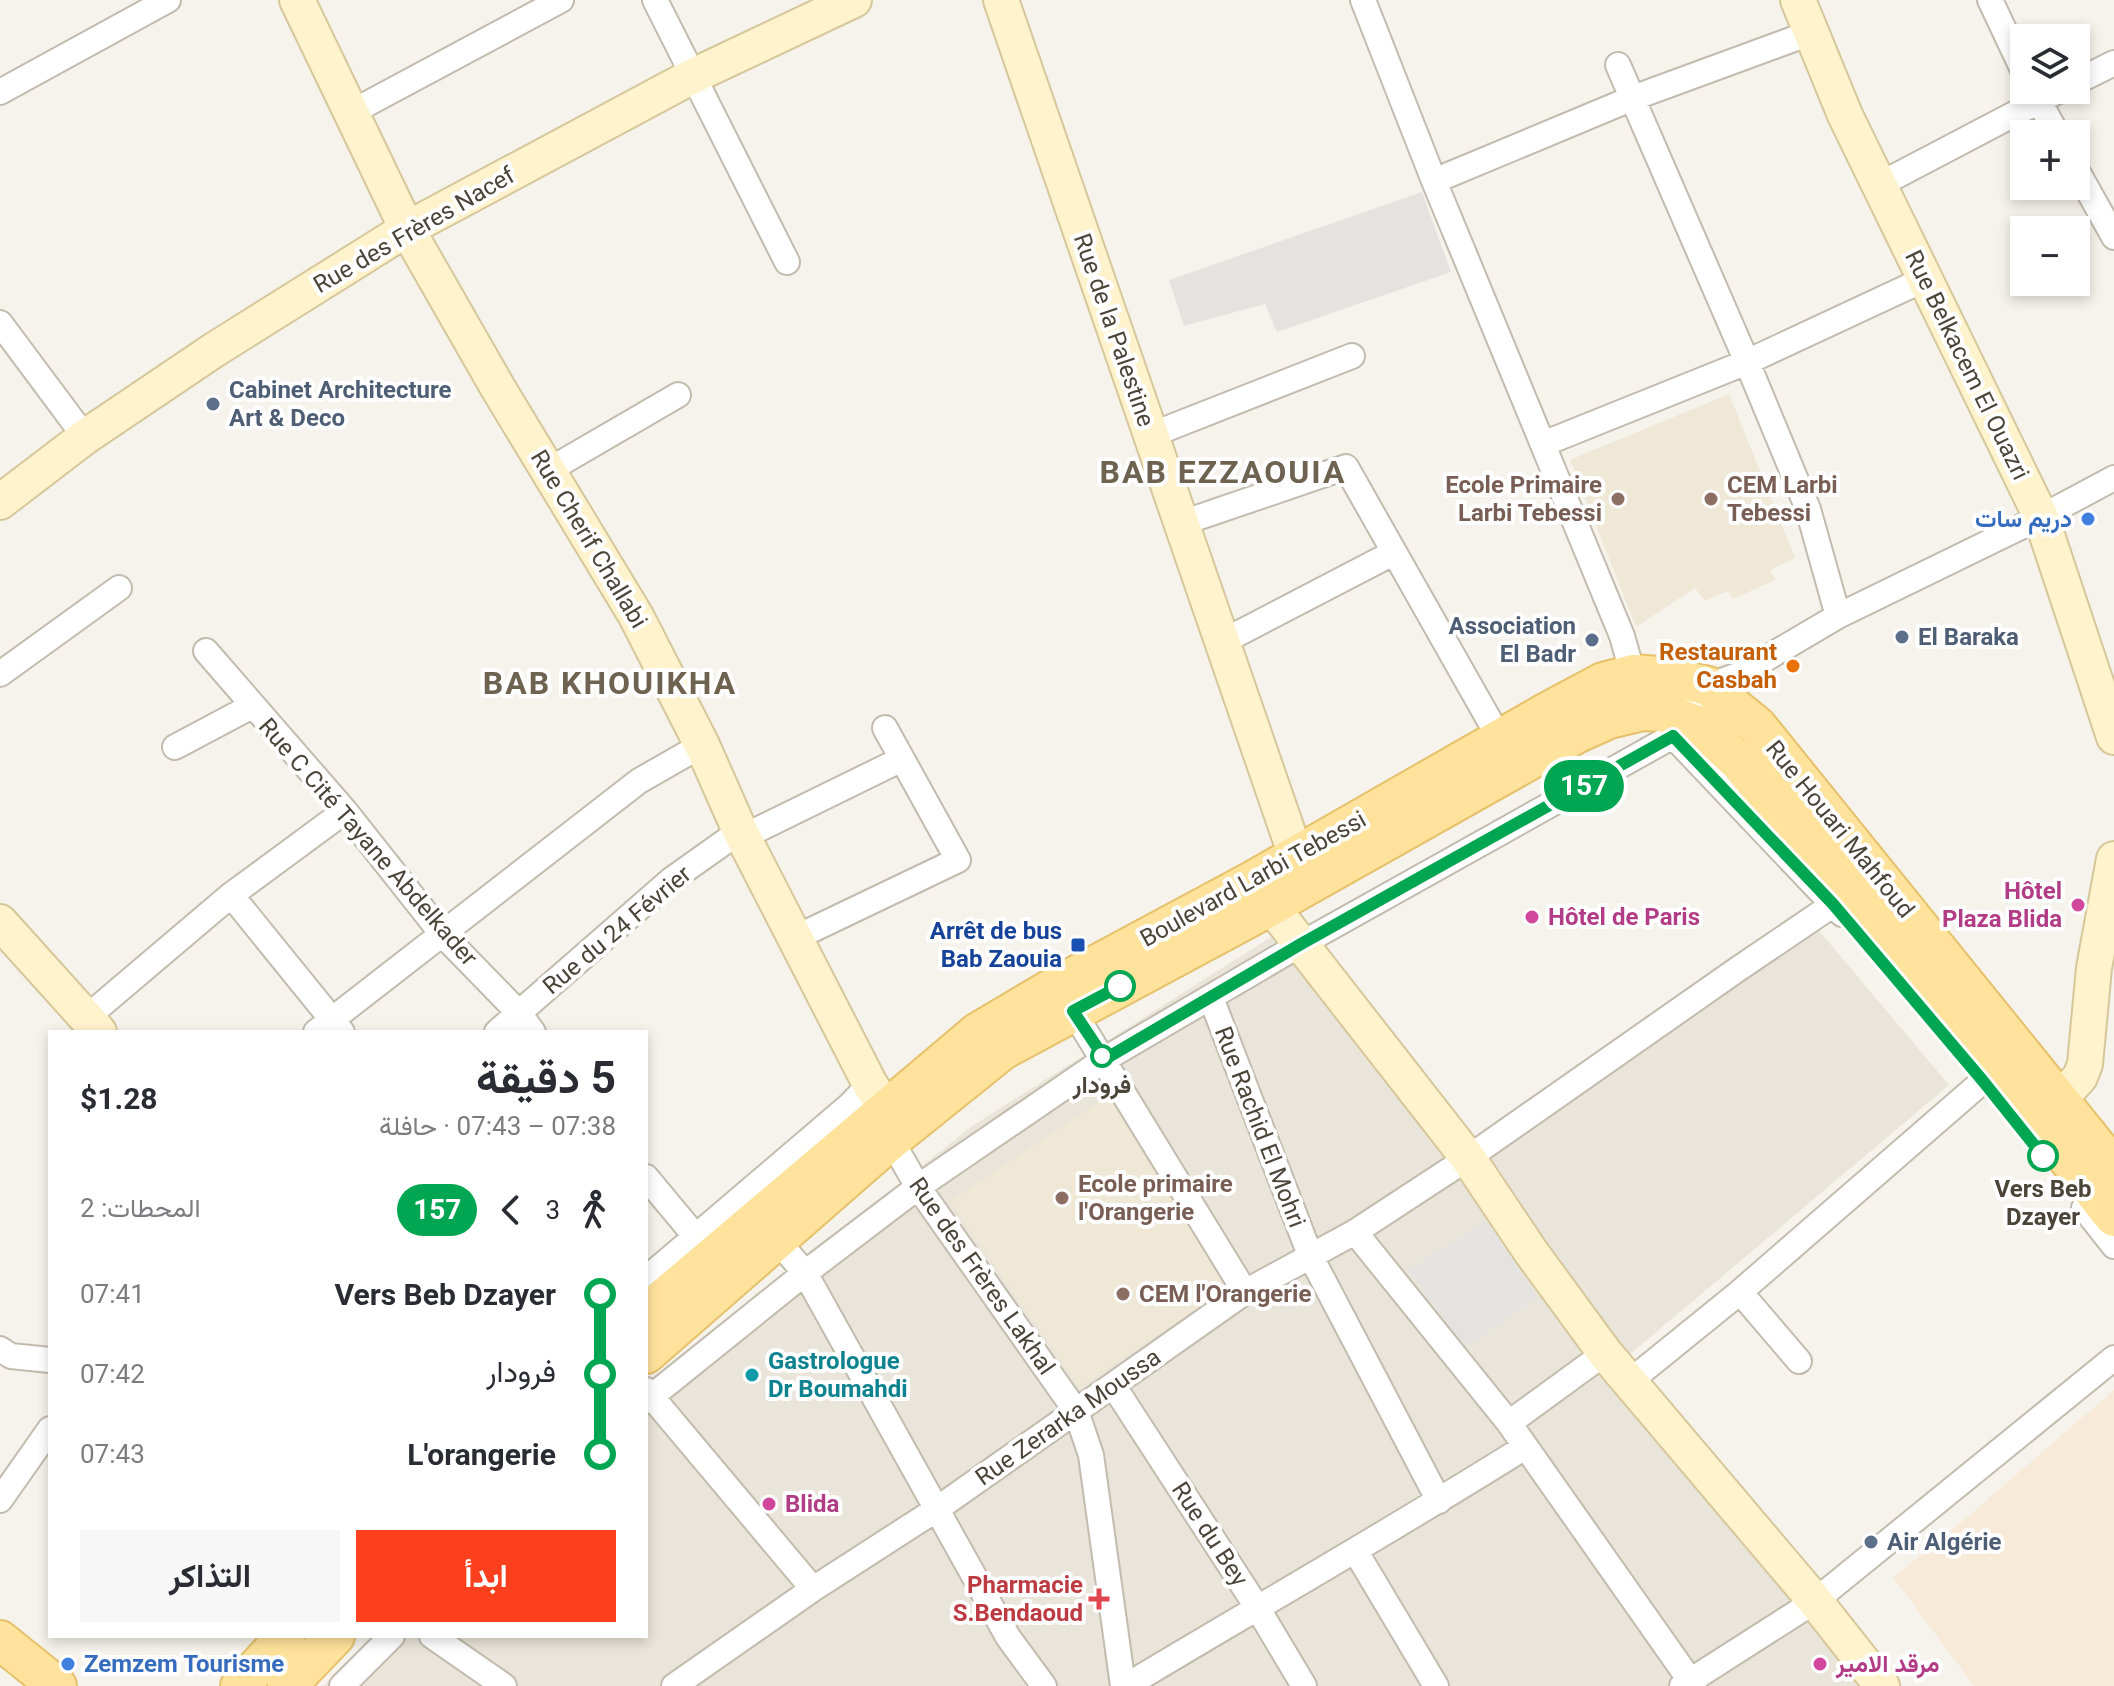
<!DOCTYPE html>
<html lang="ar">
<meta charset="utf-8">
<style>
:root{--surface:#fff;--page:#f7f7f7;--text:#2b2b33;--muted:#7c7c81;--accent:#fc3f1d}
body{margin:0;font-family:Roboto,Vazirmatn,sans-serif;background:var(--page);color:var(--text);direction:rtl;height:100vh;display:flex;flex-direction:column;font-size:30px;white-space:nowrap}
*{box-sizing:border-box;margin:0}
p{font-size:26px;color:var(--muted)}
.icon{flex:none;width:44px;height:44px;fill:none;stroke:currentColor;stroke-width:2;stroke-linecap:round;stroke-linejoin:round}
.map{position:relative;flex:1;overflow:hidden;direction:ltr}
.drawer{position:absolute;left:48px;top:1030px;width:600px;height:608px;display:flex;flex-direction:column;background:var(--surface);border-radius:0px;box-shadow:0 4px 12px #0003;direction:rtl}
.drawer>*{flex:none}
.badge{padding:0 16px;border-radius:26px;font-size:28px;line-height:52px}
.controls{position:absolute;left:2010px;top:24px;display:grid;gap:16px}
.controls a{display:grid;place-items:center;width:80px;height:80px;border-radius:0px;background:var(--surface);box-shadow:0 4px 12px #0003;font-size:40px}
.map>.badge{position:absolute;translate:-50% -50%;box-shadow:0 0 0 4px #fff}
.legs{display:flex;align-items:center;gap:12px;height:88px;padding:0 32px;font-size:26px}
.legs p{margin-inline-start:auto}
.summary{display:flex;align-items:center;justify-content:space-between;height:136px;padding:0 32px}
h1{font-size:44px;font-weight:700;line-height:60px}
.action{display:flex;gap:16px;margin-top:auto;padding:16px 32px}
.action a{flex:1;height:92px;border-radius:0px;background:var(--accent);color:#fff;font-size:32px;font-weight:700;line-height:92px;text-align:center}
.action a+a{background:var(--page);color:var(--text)}
ul{padding:0 32px;list-style:none}
li{display:flex;align-items:center;gap:28px;height:80px;font-size:30px}
li i{display:grid;place-items:center;width:12px;height:100%;margin:0 10px;background:currentColor}
li i::after{content:'';width:20px;height:20px;margin:-10px;border:6px solid;border-radius:50%;background:var(--surface)}
li p{margin-inline-start:auto}
li:first-child i{background:linear-gradient(#0000 50%,currentColor 0)}
li:last-child i{background:linear-gradient(currentColor 50%,#0000 0)}
.map>svg:first-child{display:block}
.residential{fill:#eae5da}
.commercial{fill:#f7ead8}
.education{fill:#efe8d6}
.parking{fill:#e5e3e0}
.lines{fill:none;stroke-linecap:round;stroke-linejoin:round}
.street-casing{stroke:#c2bbae;stroke-width:28}
.secondary-casing{stroke:#d6c79b;stroke-width:38}
.primary-casing{stroke:#e6c16a;stroke-width:42}
.street{stroke:#fff;stroke-width:24}
.secondary{stroke:#fff3cd;stroke-width:34}
.primary{stroke:#ffe39c;stroke-width:38}
.line-1-casing{stroke:#fff;stroke-width:18}
.line-1{stroke:#00a651;stroke-width:12}
.service-dot{fill:#5c6f8a;stroke:#fff;stroke-width:3}
.education-dot{fill:#8d6e63;stroke:#fff;stroke-width:3}
.shop-dot{fill:#3f7fe0;stroke:#fff;stroke-width:3}
.food-dot{fill:#e8710a;stroke:#fff;stroke-width:3}
.hotel-dot{fill:#d1479c;stroke:#fff;stroke-width:3}
.transit-dot{fill:#1a4fb4;stroke:#fff;stroke-width:3}
.stop-1-dot{fill:#fff;stroke:#00a651;stroke-width:4}
.culture-dot{fill:#0f9aa8;stroke:#fff;stroke-width:3}
.health-dot{fill:#e0444e;stroke:#fff;stroke-width:3}
.labels{text-anchor:middle;stroke-width:8;stroke-linejoin:round;paint-order:stroke}
.street-label{font-size:24px;fill:#4b4439;stroke:#fff}
.service-label{font-size:24px;font-weight:bold;fill:#4e5e75;stroke:#fff;text-anchor:start}
.education-label{font-size:24px;font-weight:bold;fill:#785e54;stroke:#fff;text-anchor:start}
.shop-label{font-size:24px;font-weight:bold;fill:#366cbe;stroke:#fff;text-anchor:end}
.food-label{font-size:24px;font-weight:bold;fill:#c56008;stroke:#fff;text-anchor:end}
.hotel-label{font-size:24px;font-weight:bold;fill:#b23c85;stroke:#fff;text-anchor:start}
.transit-label{font-size:24px;font-weight:bold;fill:#164399;stroke:#fff;text-anchor:end}
.stop-label{font-size:24px;font-weight:bold;fill:#4b4439;stroke:#fff}
.culture-label{font-size:24px;font-weight:bold;fill:#0d838f;stroke:#fff;text-anchor:start}
.health-label{font-size:24px;font-weight:bold;fill:#be3a42;stroke:#fff;text-anchor:end}
.district-label{font-size:32px;font-weight:bold;letter-spacing:2px;fill:#6e6250;stroke:#fff}
</style>
<div class="map">
<svg width="2114" height="1686" viewBox="0 0 2114 1686">
<rect width="100%" height="100%" fill="#f6f3ec"/>
<path class="residential" d="M1810,920L1949,1085L1616,1366L1867,1686H323L376,1636H646V1387L972,1126L1276,934L1468,1158Z"/>
<path class="commercial" d="M2114,1390V1686H1974L1893,1577L1944,1537Z"/>
<path class="education" d="M1729,394L1795,558L1770,570L1775,580L1733,599L1728,591L1705,601L1695,588L1636,627L1570,460Z
M1108,1096L1233,1285L1079,1387L950,1201Z"/>
<path class="parking" d="M1422,192L1451,272L1277,332L1265,304L1184,326L1169,280Z
M1486,1221L1538,1297L1465,1348L1408,1270Z"/>
<g class="lines">
<g class="street-casing">
<path id="street" d="M655,0L787,262
M1363,0L1434,181L1622,636L1636,685
M1990,0L2024,72
M1618,65L1747,362L1808,509L1838,616
M2076,82L2114,63
M2033,90L2057,134
M0,92L168,0
M352,112L561,0
M2076,169L2114,237
M1434,181L1633,98L1810,33
M1879,185L2060,90
M0,323L85,437
M1151,435L1352,356
M1543,444L1747,362L1925,279
M549,470L678,395
M1182,523L1346,467L1500,739
M1222,642L1393,553
M206,651L345,811L443,935L519,1013L533,1032
M0,674L119,588
M1673,736L1842,914
M175,747L252,706
M743,837L902,759
M231,895L342,1032
M795,938L958,860L885,728
M1211,998L1310,1255L1439,1501
M1073,1011L1245,1292
M86,1018L231,895L345,811
M316,1032L639,781L702,745
M497,1032L671,880L740,831
M891,1140L918,1187L1076,1411L1091,1455L1123,1686
M646,1177L706,1249
M2084,1208L2114,1246
M1355,1232L1509,1423L1694,1686
M777,1240L805,1273L1008,1637L1044,1686
M646,1279L850,1105L870,1084
M1740,1292L1799,1361
M0,1349L11,1356L50,1360
M1629,1382L1740,1292L1983,1081
M1113,1385L1257,1607L1304,1686
M646,1390L813,1589
M646,1401L805,1273L918,1187L1105,1059L1301,944L1673,736L1708,686L1738,675L1838,616L2041,517L2114,478
M1509,1423L1605,1353
M0,1500L50,1429
M1356,1552L1436,1686
M432,1636L504,1686
M342,1686L392,1636
M674,1686L813,1589L937,1509L1245,1292L1355,1232L1468,1158L1738,969L1859,887
M1126,1686C1259,1606 1393,1530 1525,1447
M1682,1686L1815,1601L2114,1358"/>
</g>
<g class="secondary-casing">
<path id="secondary" d="M297,0L407,229L498,388L636,616L702,745L740,831L870,1084L901,1131
M1001,0L1305,882
M1798,0L1845,115L2041,517L2114,737
M0,502L85,437L214,350L407,229L691,77L854,0
M1254,884L1468,1158L1531,1252L1605,1353L1815,1601L1882,1686
M0,922L99,1032
M2059,1100L2080,1077L2085,1064L2094,968L2114,859"/>
</g>
<g class="primary-casing">
<path id="primary" d="M646,1313L978,1032L1049,990L1252,881L1547,712L1603,682L1633,674L1670,677L1708,686L1757,726L2114,1168
M646,1354L891,1140L1003,1050L1271,906L1578,733L1609,719L1642,711L1662,712L1700,726L1739,762L2038,1121L2114,1217
M0,1640L57,1686
M240,1686L286,1636
M287,1686L335,1636"/>
</g>
<use href="#street" class="street"/>
<use href="#secondary" class="secondary"/>
<use href="#primary" class="primary"/>
</g>
<g class="lines">
<g class="line-1-casing">
<path id="line-1" d="M1120,986L1073,1011L1105,1059L1301,944L1673,736L1833,904L1983,1081L2043,1156"/>
</g>
<use href="#line-1" class="line-1"/>
</g>
<g class="service-dot">
<circle cx="213" cy="404" r="8"/>
<circle cx="1902" cy="637" r="8"/>
<circle cx="1592" cy="640" r="8"/>
<circle cx="1871" cy="1542" r="8"/>
</g>
<g class="education-dot">
<circle cx="1618" cy="499" r="8"/>
<circle cx="1711" cy="499" r="8"/>
<circle cx="1062" cy="1198" r="8"/>
<circle cx="1123" cy="1294" r="8"/>
</g>
<g class="shop-dot">
<circle cx="2088" cy="519" r="8"/>
<circle cx="68" cy="1664" r="8"/>
</g>
<circle class="food-dot" cx="1793" cy="666" r="8"/>
<g class="hotel-dot">
<circle cx="2078" cy="905" r="8"/>
<circle cx="1532" cy="917" r="8"/>
<circle cx="769" cy="1504" r="8"/>
<circle cx="1820" cy="1664" r="8"/>
</g>
<rect class="transit-dot" x="1070" y="937" width="16" height="16" rx="4"/>
<g class="stop-1-dot">
<circle cx="1120" cy="986" r="14"/>
<circle cx="1102" cy="1056" r="10"/>
<circle cx="2043" cy="1156" r="14"/>
</g>
<circle class="culture-dot" cx="752" cy="1375" r="8"/>
<path class="health-dot" d="M1095 1587h8v8h8v8h-8v8h-8v-8h-8v-8h8z"/>
<g class="labels">
<g class="street-label">
<text transform="translate(414 230) rotate(-30)" y="8">Rue des Frères Nacef</text>
<text transform="translate(1114 330) rotate(71)" y="8">Rue de la Palestine</text>
<text transform="translate(1967 365) rotate(64)" y="8">Rue Belkacem El Ouazri</text>
<text transform="translate(589 539) rotate(59)" y="8">Rue Cherif Challabi</text>
<text transform="translate(1840 829) rotate(51)" y="8">Rue Houari Mahfoud</text>
<text transform="translate(368 842) rotate(49)" y="8">Rue C Cité Tayane Abdelkader</text>
<text transform="translate(1253 879) rotate(-29)" y="8">Boulevard Larbi Tebessi</text>
<text transform="translate(617 930) rotate(-40)" y="8">Rue du 24 Février</text>
<text transform="translate(1260 1127) rotate(69)" y="8">Rue Rachid El Mohri</text>
<text transform="translate(982 1276) rotate(55)" y="8">Rue des Frères Lakhal</text>
<text transform="translate(1068 1417) rotate(-35)" y="8">Rue Zerarka Moussa</text>
<text transform="translate(1210 1534) rotate(57)" y="8">Rue du Bey</text>
</g>
<g class="service-label">
<text x="229" y="398">Cabinet Architecture<tspan x="229" dy="28">Art &amp; Deco</tspan></text>
<text x="1576" y="634" text-anchor="end">Association<tspan x="1576" dy="28">El Badr</tspan></text>
<text x="1918" y="645">El Baraka</text>
<text x="1887" y="1550">Air Algérie</text>
</g>
<g class="education-label">
<text x="1602" y="493" text-anchor="end">Ecole Primaire<tspan x="1602" dy="28">Larbi Tebessi</tspan></text>
<text x="1727" y="493">CEM Larbi<tspan x="1727" dy="28">Tebessi</tspan></text>
<text x="1078" y="1192">Ecole primaire<tspan x="1078" dy="28">l'Orangerie</tspan></text>
<text x="1139" y="1302">CEM l'Orangerie</text>
</g>
<g class="shop-label">
<text x="2072" y="527">دريم سات</text>
<text x="84" y="1672" text-anchor="start">Zemzem Tourisme</text>
</g>
<g class="food-label">
<text x="1777" y="660">Restaurant<tspan x="1777" dy="28">Casbah</tspan></text>
</g>
<g class="hotel-label">
<text x="2062" y="899" text-anchor="end">Hôtel<tspan x="2062" dy="28">Plaza Blida</tspan></text>
<text x="1548" y="925">Hôtel de Paris</text>
<text x="785" y="1512">Blida</text>
<text x="1836" y="1672">مرقد الامير</text>
</g>
<g class="transit-label">
<text x="1062" y="939">Arrêt de bus<tspan x="1062" dy="28">Bab Zaouia</tspan></text>
</g>
<g class="stop-label">
<text x="1102" y="1093">فرودار</text>
<text x="2043" y="1197">Vers Beb<tspan x="2043" dy="28">Dzayer</tspan></text>
</g>
<g class="culture-label">
<text x="768" y="1369">Gastrologue<tspan x="768" dy="28">Dr Boumahdi</tspan></text>
</g>
<g class="health-label">
<text x="1083" y="1593">Pharmacie<tspan x="1083" dy="28">S.Bendaoud</tspan></text>
</g>
<g class="district-label">
<text x="1223" y="483">BAB EZZAOUIA</text>
<text x="610" y="694">BAB KHOUIKHA</text>
</g>
</g>
</svg>
<div class="controls">
<a><svg class="icon" aria-label="layers" viewBox="0 0 24 24"><path d="M12 4l9 5-9 5-9-5zM3 14l9 5 9-5"/></svg></a>
<a>+</a>
<a>−</a>
</div>
<b class="badge" style="left:1584px;top:786px;background:#00a651;color:#fff">157</b>
<section class="drawer">
<div class="summary"><div><h1>5 دقيقة</h1><p>07:38 – 07:43 · حافلة</p></div><b>$1.28</b></div>
<div class="legs"><svg class="icon" aria-label="walk" viewBox="0 0 24 24"><circle cx="13" cy="4" r="2"/><path d="M13 8l-2 6 4 7M11 14l-3 7M7 12l3-4h3l4 4"/></svg>3<svg class="icon" aria-label="back" viewBox="0 0 24 24"><path d="M15 5l-7 7 7 7"/></svg><b class="badge" style="background:#00a651;color:#fff">157</b><p>المحطات: 2</p></div>
<ul>
<li><i style="color:#00a651"></i><b>Vers Beb Dzayer</b><p>07:41</p></li>
<li><i style="color:#00a651"></i><span>فرودار</span><p>07:42</p></li>
<li><i style="color:#00a651"></i><b>L'orangerie</b><p>07:43</p></li>
</ul>
<div class="action"><a>ابدأ</a><a>التذاكر</a></div>
</section>
</div>
